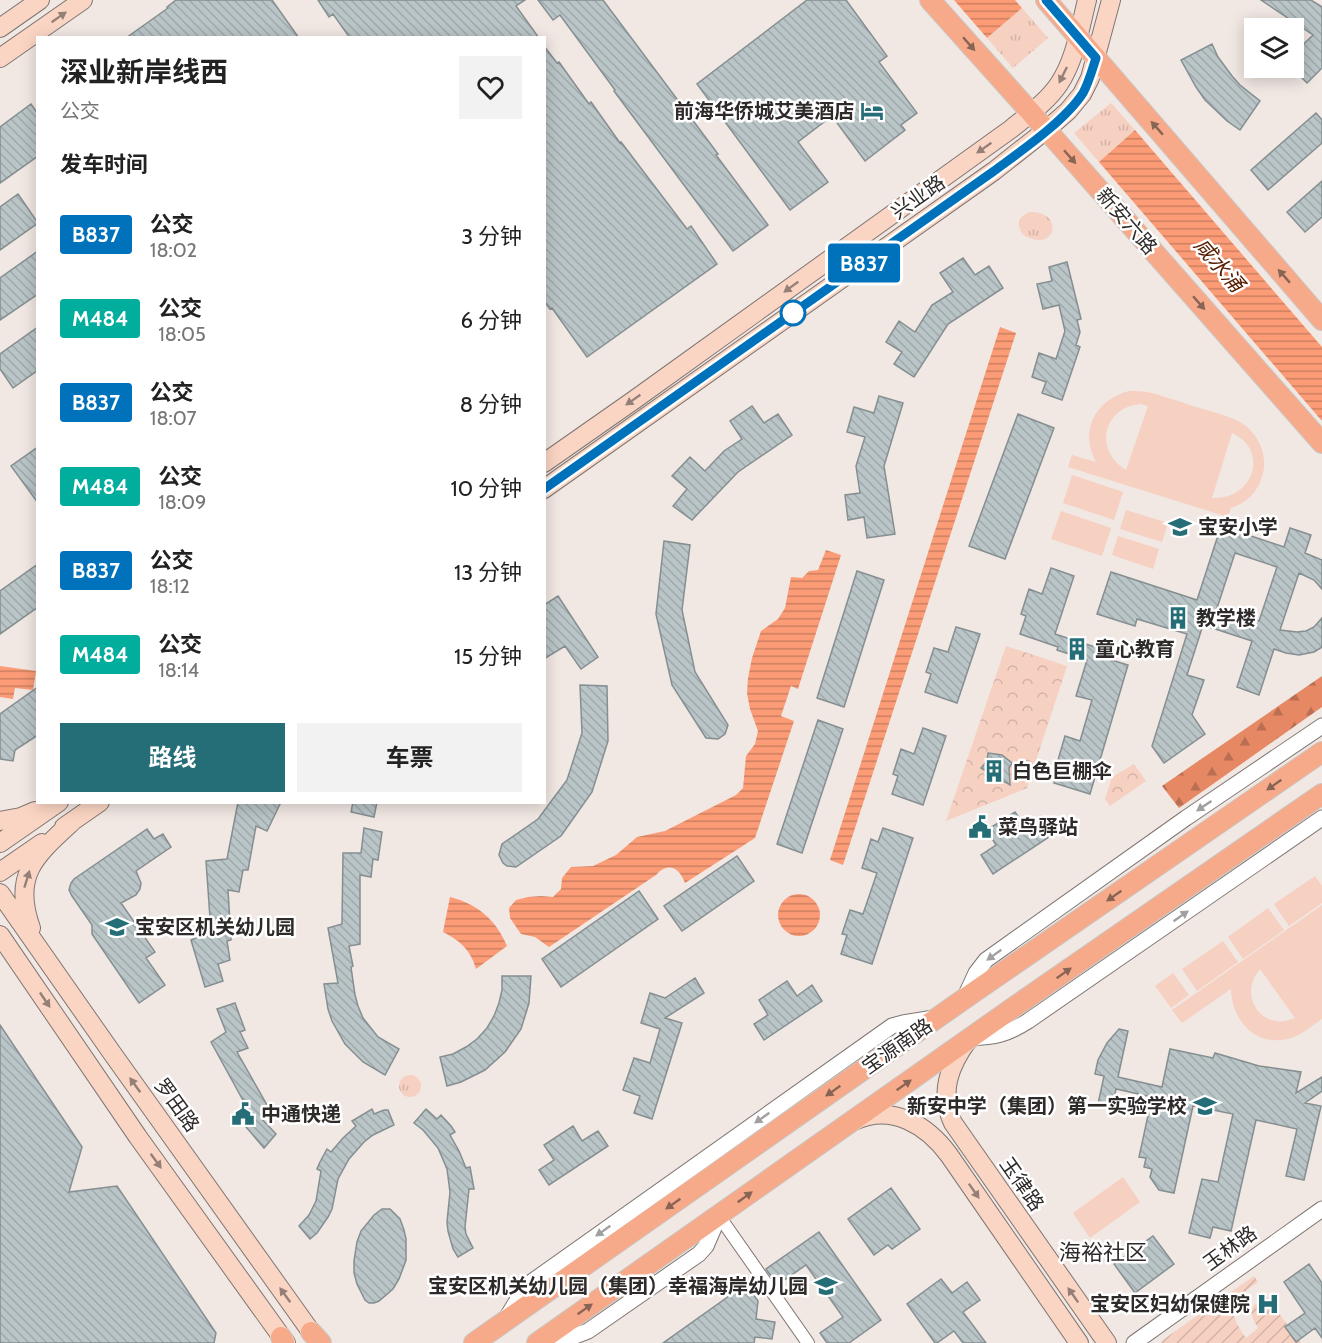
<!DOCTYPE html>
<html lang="zh">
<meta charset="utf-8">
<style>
:root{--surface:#fff;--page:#f2f2f2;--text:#222;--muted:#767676;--accent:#256e78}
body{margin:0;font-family:Cabin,"Noto Sans SC",sans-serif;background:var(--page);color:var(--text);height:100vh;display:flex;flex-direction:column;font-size:22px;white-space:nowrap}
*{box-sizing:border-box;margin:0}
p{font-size:20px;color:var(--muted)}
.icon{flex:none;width:33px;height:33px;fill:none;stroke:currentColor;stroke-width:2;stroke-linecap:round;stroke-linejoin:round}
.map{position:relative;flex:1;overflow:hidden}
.details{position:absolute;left:36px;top:36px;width:510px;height:768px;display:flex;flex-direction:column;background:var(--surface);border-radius:0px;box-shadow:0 3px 15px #0003}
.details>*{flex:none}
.badge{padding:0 12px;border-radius:4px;font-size:21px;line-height:39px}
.fabs{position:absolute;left:1244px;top:18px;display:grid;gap:12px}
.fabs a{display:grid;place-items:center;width:60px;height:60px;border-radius:0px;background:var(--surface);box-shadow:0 3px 15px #0003;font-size:30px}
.map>.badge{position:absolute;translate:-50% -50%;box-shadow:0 0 0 3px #fff}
h2{padding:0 24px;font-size:22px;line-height:54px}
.round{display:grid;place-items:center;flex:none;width:63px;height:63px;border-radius:0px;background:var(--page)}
.head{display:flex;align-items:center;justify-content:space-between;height:102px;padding:0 24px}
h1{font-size:28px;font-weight:700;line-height:45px}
.primary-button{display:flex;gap:12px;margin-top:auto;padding:12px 24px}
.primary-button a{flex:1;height:69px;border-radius:0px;background:var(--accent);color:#fff;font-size:24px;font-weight:700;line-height:69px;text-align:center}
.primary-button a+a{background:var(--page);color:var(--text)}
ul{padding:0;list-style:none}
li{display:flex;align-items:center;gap:18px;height:84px;padding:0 24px}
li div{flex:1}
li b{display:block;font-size:22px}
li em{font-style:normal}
li .badge{min-width:66px;font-weight:700;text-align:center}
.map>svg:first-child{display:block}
.grass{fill:url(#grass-tufts)}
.forest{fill:url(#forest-firs)}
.park{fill:url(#park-crowns)}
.garden{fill:url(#garden-furrows)}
.pitch{fill:#f6d0c1;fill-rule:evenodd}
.water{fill:url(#water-rules)}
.building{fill:url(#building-back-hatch);stroke:#858f91;stroke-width:1.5;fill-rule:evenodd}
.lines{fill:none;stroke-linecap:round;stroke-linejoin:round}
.minor-casing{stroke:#7f7672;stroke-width:14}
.tertiary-casing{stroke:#7f7672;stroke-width:17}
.secondary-casing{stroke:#7f7672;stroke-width:20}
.primary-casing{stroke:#c9c8c7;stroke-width:22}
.minor{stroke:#fff;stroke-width:12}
.tertiary{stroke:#fff;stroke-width:15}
.secondary{stroke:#fbd5c4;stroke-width:18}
.primary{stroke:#f7aa89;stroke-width:20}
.oneway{fill:#948076}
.oneway2{fill:#886454}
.oneway3{fill:#a19f9f}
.line-casing{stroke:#fff;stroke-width:14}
.line{stroke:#0072bc;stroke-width:9}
.stop-dot{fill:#fff;stroke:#0072bc;stroke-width:3}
.labels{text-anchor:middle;stroke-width:5;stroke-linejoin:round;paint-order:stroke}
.poi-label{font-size:20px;font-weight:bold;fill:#2e2a29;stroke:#fff;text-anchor:start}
.street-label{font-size:20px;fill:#2e2a29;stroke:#fff}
.water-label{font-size:21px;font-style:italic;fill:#5a2004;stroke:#fff}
.quarter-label{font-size:22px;fill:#2e2a29;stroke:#fff}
</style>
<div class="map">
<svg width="1322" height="1343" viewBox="0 0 1322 1343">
<defs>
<pattern id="grass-tufts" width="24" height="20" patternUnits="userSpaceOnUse" patternTransform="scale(1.5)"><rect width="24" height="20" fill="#f6d0c1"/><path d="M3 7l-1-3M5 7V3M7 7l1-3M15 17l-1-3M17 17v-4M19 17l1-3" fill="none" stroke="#d3b3a6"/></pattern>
<pattern id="forest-firs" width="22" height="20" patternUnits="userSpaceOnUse" patternTransform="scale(1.5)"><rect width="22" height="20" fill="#e58863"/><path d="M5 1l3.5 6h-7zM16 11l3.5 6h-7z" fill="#ba6f52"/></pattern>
<pattern id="park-crowns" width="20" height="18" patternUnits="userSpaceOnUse" patternTransform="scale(1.5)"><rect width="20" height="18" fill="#f6d0c1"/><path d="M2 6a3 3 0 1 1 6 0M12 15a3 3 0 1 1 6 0" fill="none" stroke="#d3b3a6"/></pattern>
<pattern id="garden-furrows" width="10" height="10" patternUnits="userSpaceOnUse" patternTransform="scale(1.5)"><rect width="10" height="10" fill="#f6d0c1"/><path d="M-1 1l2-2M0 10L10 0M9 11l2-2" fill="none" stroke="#d3b3a6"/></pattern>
<pattern id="water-rules" width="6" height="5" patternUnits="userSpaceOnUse" patternTransform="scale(1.5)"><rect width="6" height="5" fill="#fb9c76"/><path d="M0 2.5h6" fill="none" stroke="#cc7f61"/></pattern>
<pattern id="building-back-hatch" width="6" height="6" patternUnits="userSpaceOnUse" patternTransform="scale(1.5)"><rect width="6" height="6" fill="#bac5c7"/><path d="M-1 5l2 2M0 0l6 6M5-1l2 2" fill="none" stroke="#a0a9ab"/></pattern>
</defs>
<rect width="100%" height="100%" fill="#f1e7e3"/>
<path class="grass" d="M1022,8L1048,38L1013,68L987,38Z
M1111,103L1135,130L1099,162L1074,133Z
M1030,212C1063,211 1057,249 1030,238C1026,237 1021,234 1020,229C1016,220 1022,215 1030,212Z
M399 1086a11 11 0 1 1 22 0a11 11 0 1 1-22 0Z"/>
<path class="forest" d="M1322,676V707L1179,808L1162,786Z"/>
<path class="park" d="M1006,646L1067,666L1027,788L946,821Z
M1134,764L1146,781L1110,806L1105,799L1112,777Z"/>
<path class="garden" d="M1254,1276L1258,1282C1231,1301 1225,1309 1246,1338L1258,1328C1248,1310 1249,1308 1266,1296L1301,1343H1161L1163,1340L1174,1332Z"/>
<path class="pitch" d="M1129,391C1135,391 1141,391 1147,392C1161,395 1174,400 1187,404C1203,410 1235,416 1247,427C1261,439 1268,459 1262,477C1257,493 1246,503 1231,508L1228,517L1068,467L1072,455L1096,462C1079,431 1095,400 1129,391ZM1140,404L1148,406L1126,470C1094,451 1102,408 1140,404ZM1232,433C1269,449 1255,500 1212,498Z
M1072,475L1123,492L1114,520L1063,503Z
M1126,510L1168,523L1162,542L1120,529Z
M1061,511L1111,528L1102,556L1051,539Z
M1118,536L1159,549L1153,569L1112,555Z
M1315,876L1322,886V903L1289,926L1274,904Z
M1322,905V1019C1313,1025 1304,1033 1294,1037C1259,1050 1232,1023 1231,989L1182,1023L1172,1010ZM1260,969L1295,1018C1262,1033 1237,995 1260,969Z
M1268,908L1284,930L1243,959L1228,937Z
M1223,941L1238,962L1197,991L1182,969Z
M1173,973L1189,995L1171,1008L1155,986Z
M1123,1177L1140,1202L1090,1238L1073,1213Z"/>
<path class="water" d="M954,0H1015L1022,8L987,38Z
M1135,130L1322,347V421L1099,162Z
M1000,327L1016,333L843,865L830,860Z
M826,550L841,555L798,689L791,686L781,716L794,721L755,838L685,883C679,867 668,862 656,875L549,947L535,937L521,934L510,918L509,908L516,900L528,897L541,896L553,897L561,889L562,878L571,867L593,866L616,855L637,837L665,831L736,795L743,788L746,756L755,744L758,731L750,709L747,693L748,678L752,658L761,631L778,619L785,608L791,577L802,578L809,571L818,570Z
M0,666L36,671L33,690L15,688L13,699L0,697Z
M778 915a21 21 0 1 1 42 0a21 21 0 1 1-42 0Z
M450,897C478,904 496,920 507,946L476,969C471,951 460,940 443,932Z"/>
<path class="building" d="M176,0H272L299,38H126L168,8L167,7Z
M318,0H525L516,6L539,38H350L333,14L329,17Z
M538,0H603L718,154L716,155L768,225L733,251L614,91L615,90L560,15L553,20Z
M807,0H846L887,56L879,62L917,113L901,125L905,130L865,161L832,116L798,142L828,182L790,210L697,84Z
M1261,0H1311L1322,7V68L1307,83L1293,69V54L1313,35Z
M1212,44L1218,57L1232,76L1240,85L1260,101L1240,130L1227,121L1205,100L1196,87L1181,60Z
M544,46L557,63L559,62L589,104L591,102L620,143L621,142L687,229L691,226L717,264L587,357L552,308L550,309L544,301Z
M31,104L38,114V156L0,183V127Z
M1316,113L1322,120V143L1268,190L1251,170Z
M1322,181V217L1305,232L1287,212Z
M18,194L38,223L0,250V207Z
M38,251V294L0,320V278Z
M963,258L975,275L989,266L1003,288L948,324L914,377L894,364L902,352L886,342L899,321L915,332L932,305L953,292L940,273Z
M1067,262L1081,319L1077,320L1080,332L1076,345L1080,347L1062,400L1042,393L1046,382L1032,377L1039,353L1056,359L1065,331L1059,305L1043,309L1037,284L1052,281L1049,267Z
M38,327V370L13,388L0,369V354Z
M879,396L903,403L884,466L895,534L867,538L864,517L848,520L845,495L860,493L856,466L865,437L847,432L854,407L874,413Z
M752,406L764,423L778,414L792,435L738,472L692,520L673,506L687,489L672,476L690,457L705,471L724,451L742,439L730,421Z
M1018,414L1054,428L1005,559L969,546Z
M38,447V503L11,466Z
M1223,520L1244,527L1242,533L1284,547L1290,528L1311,535L1305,553L1322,560V589L1314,580L1299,573L1280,630L1297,632L1306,631L1314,627L1322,618V647L1314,652L1299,655L1286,653L1274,649L1259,695L1237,687L1252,641L1203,625L1187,675L1204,680L1192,715L1205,734L1164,763L1152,746L1187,634L1137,619L1135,626L1097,614L1111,572L1197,600ZM1235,553L1277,567L1259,621L1217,608Z
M664,541L690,545L682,610L695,672L728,725L725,734L718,739L706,738L672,685L656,614Z
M38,564V607L0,634V591Z
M1051,568L1074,576L1055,634L1098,648L1095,655L1128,665L1090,794L1054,783L1060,760H1058L1065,736L1080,741L1092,700L1076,696L1087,660L1057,650L1058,647L1020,634L1026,616L1021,614L1029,589L1042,594Z
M857,571L884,580L844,707L817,698Z
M558,596L598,657L581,669L565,646L544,659V605Z
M956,627L980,634L957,703L925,692L931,674L926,672L934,648L948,652Z
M580,685L607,686L608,741L592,792L561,836L516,867L507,866L503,863L499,855L502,844L538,819L567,780L582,733Z
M38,687V735L15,750L13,761L0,759V714Z
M818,720L843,729L802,853L777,844Z
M923,728L946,736L923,805L892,794L898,776L893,774L901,749L914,754Z
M988,753L1002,755L1012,763L1009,768L1010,785L981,768L987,761Z
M238,802H281L267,831L256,826L248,870H243L239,892L228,890L231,940L227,941L230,960L218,964L223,981L205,987L191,940L211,932L206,861L227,859Z
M353,802H377L374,817L351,812Z
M1015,812L1025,826L1040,816L1052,835L993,874L981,855L996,845L987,830Z
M364,828L382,832L378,860L373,859L371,877L360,875V944L349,946L353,966L351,967L355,995L358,1006L363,1018L378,1037L399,1049L385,1075L363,1062L345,1044L332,1021L328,1009L324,984L338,983L328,928L342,924L343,853H361Z
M883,828L913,838L872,964L841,954L847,935L842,934L850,910L863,914L877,873L862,868L871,839L878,842Z
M147,829L154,839L163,834L171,847L136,871L141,883L140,889L136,895L121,903L155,952L146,958L165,985L139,1003L92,934V925L72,896L69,890L71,883L74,879Z
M737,856L754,881L682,931L664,906Z
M639,891L658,919L561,987L542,959Z
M502,976H531L529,1003L521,1029L505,1052L485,1070L461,1082L447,1086L440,1057L453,1054L466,1047L477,1039L487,1028L494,1016L499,1003L502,990Z
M695,978L704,993L665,1018L682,1023L652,1119L634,1113L640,1096L623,1090L634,1058L650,1063L660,1029L641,1023L650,993L665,998Z
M787,981L797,996L812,985L822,1001L764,1040L754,1024L768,1015L759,1000Z
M235,1003L245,1030L240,1032L248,1048L237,1052L271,1112L262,1119L276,1134L264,1148L235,1114L245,1104L211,1042L226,1032L217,1009Z
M0,1025L82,1147L69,1192L117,1186L216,1333L214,1343H0Z
M1119,1029L1128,1031L1118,1077L1162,1087L1170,1049L1213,1058L1215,1053L1259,1066L1301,1072L1296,1093L1322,1077V1091L1305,1103L1321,1106L1304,1180L1286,1176L1297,1129L1256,1120L1231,1231L1213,1227L1210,1238L1189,1233L1202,1179L1218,1182L1233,1114L1193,1106L1174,1193L1159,1190L1150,1177L1152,1169L1144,1167L1146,1158L1139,1157L1152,1097L1116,1089L1112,1107L1098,1104L1104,1076L1095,1074L1098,1060L1107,1043Z
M372,1109L374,1114L384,1110H388L394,1125L373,1135L364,1142L349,1159L338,1179L332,1209L328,1217L317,1233L310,1239L299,1226L309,1215L316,1201L321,1171L317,1169L320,1162L327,1149L331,1152L343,1138L356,1126L352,1121Z
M426,1109L437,1119L441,1115L451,1126L455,1132L450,1135L459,1151L466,1168L470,1167L474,1189H469L465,1227L466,1234L473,1248L458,1257L453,1249L448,1231L447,1222L450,1192L447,1169L438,1148L423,1130L414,1123Z
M573,1126L582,1141L598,1131L608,1146L549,1185L539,1170L554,1160L544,1145Z
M891,1188L920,1229L892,1249L888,1245L874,1255L848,1219Z
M382,1209H390L400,1219L404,1230L406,1239V1260L399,1279L393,1289L379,1301L374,1303H369L365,1300L357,1284L354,1273V1261L357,1242L361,1231L374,1215Z
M819,1232L881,1320L849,1343H827L820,1333L843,1317L806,1265L777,1285L766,1269Z
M1153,1236L1174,1264L1135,1293L1114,1264Z
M1309,1264L1322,1283V1338L1315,1328L1296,1342L1285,1327L1305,1313L1284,1282Z
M941,1279L952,1293L967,1282L980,1300L963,1312L986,1343H963L954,1331L937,1343H935L907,1304Z
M746,1284L758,1301L756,1319L775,1322L772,1339L755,1337L754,1343H663Z"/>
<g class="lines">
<g class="minor-casing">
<path id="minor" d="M719,1216L808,1343"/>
</g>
<g class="tertiary-casing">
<path id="tertiary" d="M964,999L976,973L986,960L1186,818L1322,726
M970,1038C995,1037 1006,1035 1028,1021L1322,818
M507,1317L524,1289L530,1283L892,1026L903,1023L934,1018
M557,1343L588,1331L699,1254L706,1246L719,1216
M1134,1343L1322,1209"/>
</g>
<g class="secondary-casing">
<path id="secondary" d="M0,28L40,0
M0,58L83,0
M544,463L634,400L1011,129C1027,116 1047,102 1059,84C1075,60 1080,28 1087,0
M544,489L994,171L1046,130L1068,111L1082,94L1090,78L1111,0
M0,821L21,817L35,811
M64,827L100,802
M0,843L59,802
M0,872L42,843
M0,893L112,1053L319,1343
M31,928C12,875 35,856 72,822
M0,935L138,1137L286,1343
M968,1040C949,1066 939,1093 953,1123L1107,1343
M856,1120C892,1104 927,1125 949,1155L1079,1343"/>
</g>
<g class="primary-casing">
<path id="primary" d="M930,0L1059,144L1322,443
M1046,0L1322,320
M311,1332L321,1343
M281,1337L284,1343
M474,1343L964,999L1322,752
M537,1343L1017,1005L1322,794"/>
</g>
<use href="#minor" class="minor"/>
<use href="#tertiary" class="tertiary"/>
<use href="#secondary" class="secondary"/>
<use href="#primary" class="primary"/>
</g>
<defs><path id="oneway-solid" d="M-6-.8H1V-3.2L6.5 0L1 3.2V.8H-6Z" transform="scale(1.5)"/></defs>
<g class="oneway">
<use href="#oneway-solid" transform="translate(59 17) rotate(-35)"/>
<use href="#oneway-solid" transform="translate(1063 75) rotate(116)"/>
<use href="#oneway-solid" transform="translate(984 148) rotate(145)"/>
<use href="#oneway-solid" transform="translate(791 287) rotate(144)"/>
<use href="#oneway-solid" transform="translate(633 400) rotate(145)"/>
<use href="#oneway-solid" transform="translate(27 879) rotate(-73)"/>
<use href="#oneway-solid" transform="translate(45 1000) rotate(56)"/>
<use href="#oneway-solid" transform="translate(135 1085) rotate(-126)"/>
<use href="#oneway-solid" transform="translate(156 1161) rotate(54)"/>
<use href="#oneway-solid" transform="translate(974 1191) rotate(55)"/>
<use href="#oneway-solid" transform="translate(285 1295) rotate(-126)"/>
<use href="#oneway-solid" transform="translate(1073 1295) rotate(-125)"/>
</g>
<g class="oneway2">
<use href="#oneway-solid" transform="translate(969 44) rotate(49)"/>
<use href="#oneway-solid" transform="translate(1157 128) rotate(-131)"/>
<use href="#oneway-solid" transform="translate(1070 157) rotate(49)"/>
<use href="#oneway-solid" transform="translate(1284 276) rotate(-131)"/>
<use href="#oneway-solid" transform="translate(1199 303) rotate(49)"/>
<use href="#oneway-solid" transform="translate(1274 785) rotate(145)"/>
<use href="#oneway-solid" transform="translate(1114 896) rotate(145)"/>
<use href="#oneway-solid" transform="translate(1064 973) rotate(-35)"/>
<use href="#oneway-solid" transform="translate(904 1085) rotate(-35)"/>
<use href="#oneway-solid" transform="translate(833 1091) rotate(145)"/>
<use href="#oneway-solid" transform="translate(745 1197) rotate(-36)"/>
<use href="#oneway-solid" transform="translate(673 1204) rotate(145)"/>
<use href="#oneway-solid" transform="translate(585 1309) rotate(-35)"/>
</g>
<g class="oneway3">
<use href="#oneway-solid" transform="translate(1204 806) rotate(146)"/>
<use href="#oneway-solid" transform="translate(1181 916) rotate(-35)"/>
<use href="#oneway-solid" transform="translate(994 955) rotate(144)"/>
<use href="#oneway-solid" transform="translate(762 1118) rotate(145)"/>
<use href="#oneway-solid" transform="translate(603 1231) rotate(145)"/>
</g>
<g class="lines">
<g class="line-casing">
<path id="line" d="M544,489L994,171C1021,151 1065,121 1083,93C1089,82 1092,70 1096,58L1046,0"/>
</g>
<use href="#line" class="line"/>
</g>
<defs>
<g id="hotel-bare" transform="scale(1.8)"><path d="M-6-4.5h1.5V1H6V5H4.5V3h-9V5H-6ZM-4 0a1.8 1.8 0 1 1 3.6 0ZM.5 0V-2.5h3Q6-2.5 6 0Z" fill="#256e78" stroke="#fff" stroke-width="2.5" paint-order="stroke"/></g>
<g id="school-bare" transform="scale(1.8)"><path d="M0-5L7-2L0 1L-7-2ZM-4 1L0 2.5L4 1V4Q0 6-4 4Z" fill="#256e78" stroke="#fff" stroke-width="2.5" paint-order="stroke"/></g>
<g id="building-bare" transform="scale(1.8)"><path d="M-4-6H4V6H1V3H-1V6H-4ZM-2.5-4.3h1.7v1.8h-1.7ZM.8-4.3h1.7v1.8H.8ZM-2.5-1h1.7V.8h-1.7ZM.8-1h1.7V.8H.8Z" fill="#256e78" stroke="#fff" stroke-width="2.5" paint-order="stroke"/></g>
<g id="civic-bare" transform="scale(1.8)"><path d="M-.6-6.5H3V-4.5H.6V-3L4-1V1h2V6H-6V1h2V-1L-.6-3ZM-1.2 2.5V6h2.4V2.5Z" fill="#256e78" stroke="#fff" stroke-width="2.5" paint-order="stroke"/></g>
<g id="hospital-bare" transform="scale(1.8)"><path d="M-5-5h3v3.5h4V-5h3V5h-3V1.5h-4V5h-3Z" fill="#256e78" stroke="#fff" stroke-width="2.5" paint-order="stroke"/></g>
</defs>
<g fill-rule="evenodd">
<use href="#hotel-bare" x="872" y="111"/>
<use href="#school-bare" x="1180" y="527"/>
<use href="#building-bare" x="1178" y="618"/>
<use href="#building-bare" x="1077" y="649"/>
<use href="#building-bare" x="994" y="771"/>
<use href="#civic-bare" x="980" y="827"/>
<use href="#school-bare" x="117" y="927"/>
<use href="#school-bare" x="1205" y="1106"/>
<use href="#civic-bare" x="243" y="1114"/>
<use href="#school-bare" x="826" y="1286"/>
<use href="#hospital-bare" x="1268" y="1304"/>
</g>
<circle class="stop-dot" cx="793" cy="313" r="12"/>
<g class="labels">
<g class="poi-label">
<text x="854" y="118" text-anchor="end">前海华侨城艾美酒店</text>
<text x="1198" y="534">宝安小学</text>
<text x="1196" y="625">教学楼</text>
<text x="1095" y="656">童心教育</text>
<text x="1012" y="778">白色巨棚伞</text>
<text x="998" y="834">菜鸟驿站</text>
<text x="135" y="934">宝安区机关幼儿园</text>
<text x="1187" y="1113" text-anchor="end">新安中学（集团）第一实验学校</text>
<text x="261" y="1121">中通快递</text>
<text x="808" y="1293" text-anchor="end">宝安区机关幼儿园（集团）幸福海岸幼儿园</text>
<text x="1250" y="1311" text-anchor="end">宝安区妇幼保健院</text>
</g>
<g class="street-label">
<text transform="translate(918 197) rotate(-35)" y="7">兴业路</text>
<text transform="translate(1127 221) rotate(49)" y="7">新安六路</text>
<text transform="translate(897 1046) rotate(-35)" y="7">宝源南路</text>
<text transform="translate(177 1105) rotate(54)" y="7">罗田路</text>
<text transform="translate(1022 1184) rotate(55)" y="7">玉律路</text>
<text transform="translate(1230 1248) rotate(-36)" y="7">玉林路</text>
</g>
<g class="water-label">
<text transform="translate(1219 265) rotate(49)" y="7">咸水涌</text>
</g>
<g class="quarter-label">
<text x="1103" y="1260">海裕社区</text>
</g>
</g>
</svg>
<div class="fabs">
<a><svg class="icon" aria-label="layers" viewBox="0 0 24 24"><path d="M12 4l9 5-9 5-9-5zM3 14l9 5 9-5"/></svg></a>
</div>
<b class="badge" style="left:864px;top:263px;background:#0072bc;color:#fff">B837</b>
<section class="details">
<div class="head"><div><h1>深业新岸线西</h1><p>公交</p></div><a class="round"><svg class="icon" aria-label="heart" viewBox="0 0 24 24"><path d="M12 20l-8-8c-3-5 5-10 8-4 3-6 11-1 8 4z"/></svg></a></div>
<h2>发车时间</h2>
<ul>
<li><span class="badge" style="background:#0072bc;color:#fff">B837</span><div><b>公交</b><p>18:02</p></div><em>3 分钟</em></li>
<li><span class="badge" style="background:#01ad9c;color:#fff">M484</span><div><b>公交</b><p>18:05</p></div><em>6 分钟</em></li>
<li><span class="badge" style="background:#0072bc;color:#fff">B837</span><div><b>公交</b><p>18:07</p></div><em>8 分钟</em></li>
<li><span class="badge" style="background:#01ad9c;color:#fff">M484</span><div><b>公交</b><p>18:09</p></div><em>10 分钟</em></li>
<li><span class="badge" style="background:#0072bc;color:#fff">B837</span><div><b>公交</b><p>18:12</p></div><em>13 分钟</em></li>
<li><span class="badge" style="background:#01ad9c;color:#fff">M484</span><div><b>公交</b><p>18:14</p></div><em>15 分钟</em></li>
</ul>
<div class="primary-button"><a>路线</a><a>车票</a></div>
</section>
</div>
